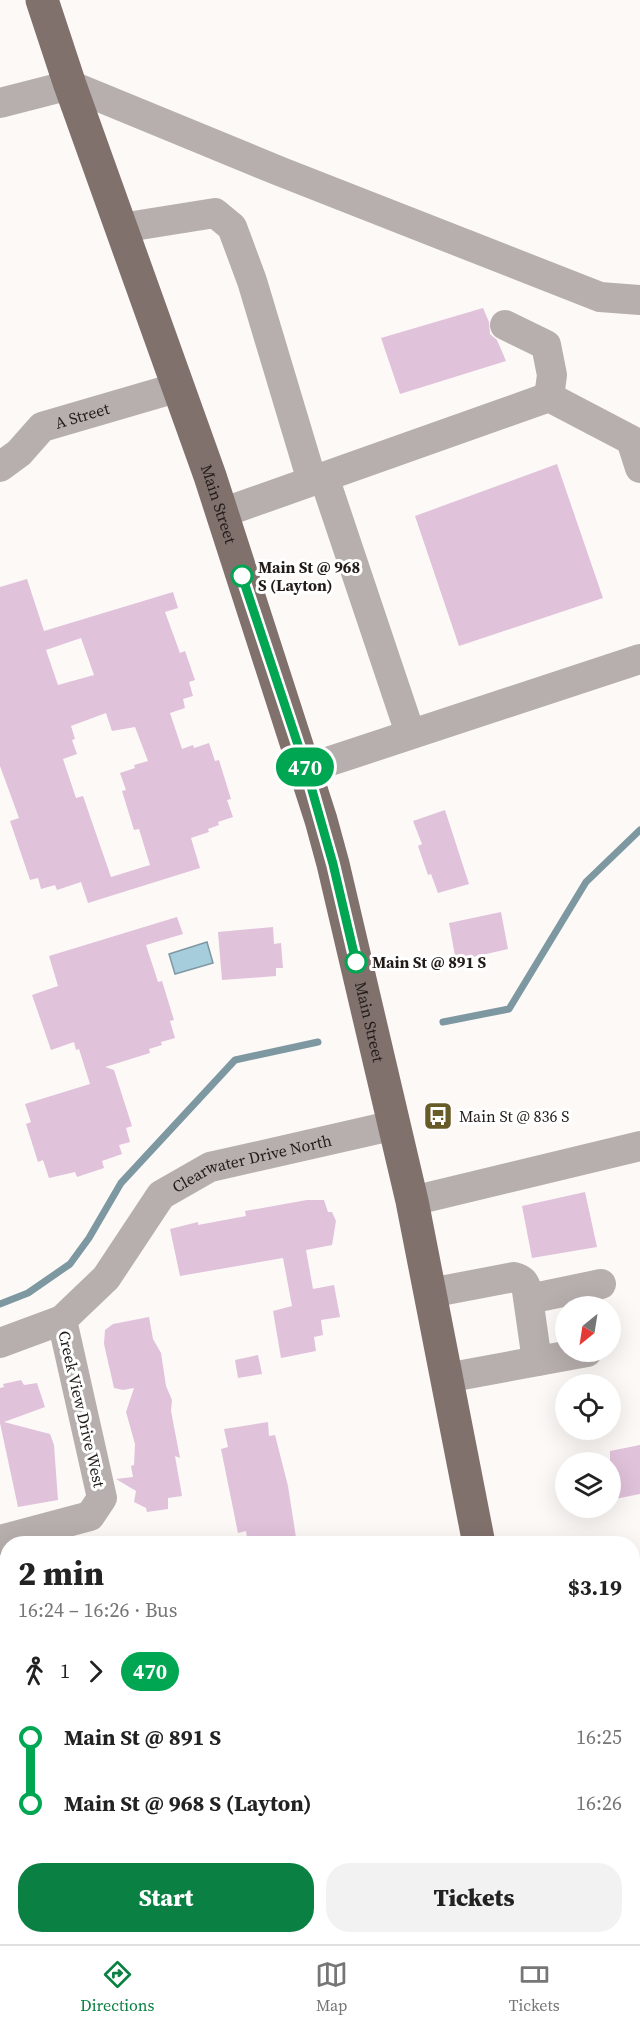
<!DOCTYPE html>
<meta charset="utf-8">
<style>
:root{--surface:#fff;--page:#f2f2f2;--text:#222;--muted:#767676;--line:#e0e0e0;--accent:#0b8043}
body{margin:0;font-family:"Source Serif 4",serif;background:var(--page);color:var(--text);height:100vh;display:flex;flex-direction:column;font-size:22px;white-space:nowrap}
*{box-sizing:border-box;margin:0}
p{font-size:20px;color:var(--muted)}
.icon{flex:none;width:33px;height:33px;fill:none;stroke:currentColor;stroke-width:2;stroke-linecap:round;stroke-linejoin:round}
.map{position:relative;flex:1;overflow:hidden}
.side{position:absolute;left:0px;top:1536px;width:640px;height:408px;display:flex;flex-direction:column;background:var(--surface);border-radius:24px 24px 0 0;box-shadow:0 6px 24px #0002}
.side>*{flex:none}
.badge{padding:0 12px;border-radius:20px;font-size:21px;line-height:39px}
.needle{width:39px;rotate:210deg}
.tools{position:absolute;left:555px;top:1296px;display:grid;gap:12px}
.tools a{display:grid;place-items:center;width:66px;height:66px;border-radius:50%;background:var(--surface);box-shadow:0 6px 24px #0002;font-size:30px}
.map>.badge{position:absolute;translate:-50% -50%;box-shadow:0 0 0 3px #fff}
.legs{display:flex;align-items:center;gap:9px;height:66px;padding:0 18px;font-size:20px}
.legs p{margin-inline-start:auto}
.head{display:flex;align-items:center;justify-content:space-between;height:102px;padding:0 18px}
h1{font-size:33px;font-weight:800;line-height:45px}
.cta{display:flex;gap:12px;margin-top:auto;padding:12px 18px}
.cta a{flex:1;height:69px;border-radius:24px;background:var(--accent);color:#fff;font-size:24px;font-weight:800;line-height:69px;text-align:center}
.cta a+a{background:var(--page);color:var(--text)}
ul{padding:0 18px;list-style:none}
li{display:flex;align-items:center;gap:21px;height:66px;font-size:22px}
li i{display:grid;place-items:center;width:9px;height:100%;margin:0 8px;background:currentColor}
li i::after{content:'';width:15px;height:15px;margin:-8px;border:4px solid;border-radius:50%;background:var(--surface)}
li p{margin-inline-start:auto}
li:first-child i{background:linear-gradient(#0000 50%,currentColor 0)}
li:last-child i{background:linear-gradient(currentColor 50%,#0000 0)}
.tab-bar{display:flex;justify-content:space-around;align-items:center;height:84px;border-top:2px solid var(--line);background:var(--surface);font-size:16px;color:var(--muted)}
.tab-bar a{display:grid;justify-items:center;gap:3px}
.tab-bar .current{color:var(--accent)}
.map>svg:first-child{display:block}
.water{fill:#a5cddc;stroke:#7e98a2;stroke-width:1.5}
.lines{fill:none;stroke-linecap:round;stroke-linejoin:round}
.stream{stroke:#7e98a2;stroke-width:7}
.building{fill:#e0c2da;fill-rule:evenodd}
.minor{stroke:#b7afad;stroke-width:30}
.major{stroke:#80716d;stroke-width:33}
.line-1-casing{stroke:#fff;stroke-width:14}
.line-1{stroke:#00a651;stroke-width:9}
.stop-1-dot{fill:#fff;stroke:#00a651;stroke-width:3}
.labels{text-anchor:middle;stroke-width:6;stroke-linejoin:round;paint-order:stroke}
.street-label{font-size:16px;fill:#221c19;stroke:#fff}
.stop-label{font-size:16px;font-weight:bold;fill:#221c19;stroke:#fff;text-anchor:start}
.poi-label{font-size:16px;fill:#221c19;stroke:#fff;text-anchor:start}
</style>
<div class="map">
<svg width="640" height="1944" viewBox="0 0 640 1944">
<rect width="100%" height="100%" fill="#fdf9f7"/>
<path class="water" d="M207,942L213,963L175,974L169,954Z"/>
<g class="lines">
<path class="stream" d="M443,1022L509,1009L586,882L640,830
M0,1304L28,1293L70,1264L89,1238L121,1183L235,1060L318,1042"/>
</g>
<path class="building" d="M483,308L489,322L490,334L497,340L506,361L400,394L381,338Z
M557,464L603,598L459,646L415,516Z
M27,579L44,631L173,592L178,608L165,612L180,653L185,651L195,680L189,682L193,696L183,699L185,708L170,713L182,749L193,745L194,748L209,743L215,761L219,760L231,799L227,800L233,817L218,822L219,825L208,829L209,832L191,838L200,868L88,903L81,882L57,890L55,885L41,889L38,878L30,880L10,821L19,818L0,766V587ZM81,638L94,675L58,685L46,650ZM106,713L112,731L135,727L148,761L134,765L135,768L120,773L126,790L122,791L134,830L139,829L150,865L111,877L83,796L76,798L63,759L77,754L72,740L75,739L71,726Z
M445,810L469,884L438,893L431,874L428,875L418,846L422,844L413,821Z
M501,912L508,949L456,961L449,923Z
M177,917L183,934L146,945L158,982L162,981L174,1020L170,1021L175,1038L161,1042L162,1045L149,1049L150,1053L105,1067L114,1070L132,1126L126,1128L130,1142L119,1145L122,1154L102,1161L104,1168L77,1177L75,1172L49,1178L43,1160L38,1162L26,1124L31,1122L25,1104L90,1084L79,1049L76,1050L74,1042L51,1050L32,995L58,986L49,956Z
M273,927L274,944L281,943L283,968H276V976L222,980L218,932Z
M585,1192L597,1247L532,1258L522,1206Z
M307,1200H324L328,1212H332L336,1221L332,1245L306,1250L313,1289L334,1285L340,1317L321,1320L323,1335L314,1337L316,1351L281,1358L273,1311L292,1306L283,1258L180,1276L170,1229L198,1222V1225L246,1216L245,1211Z
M149,1317L153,1339L161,1353L166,1386L172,1400L171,1411L180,1458L175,1456L182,1496L168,1498V1509L147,1512L146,1508L134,1502L136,1491L116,1479L133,1477L131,1466L134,1465L135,1444L126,1412L134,1388L123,1390L114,1388L104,1344L105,1330L113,1324Z
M258,1355L262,1374L238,1378L235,1360Z
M21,1380L24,1385L37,1383L45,1407L4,1422L50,1434L54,1445L58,1500L18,1507L0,1423V1388L4,1387L3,1384Z
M268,1422L269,1436L275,1435L288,1486L297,1544H248L246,1531L238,1533L221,1449L228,1447L224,1429Z
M640,1445V1494L610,1500V1451Z"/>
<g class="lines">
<g class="minor">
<path d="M0,103L70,85L279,171L600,297L640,300"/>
<path d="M121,228L215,213L232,227L252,281L312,481"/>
<path d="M505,325L546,345L552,375L549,397"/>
<path id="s1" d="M0,467L19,453L42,427L179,387"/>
<path d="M324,477L410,733"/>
<path d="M222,513L549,397L631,440L640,468"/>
<path d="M306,769L640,659"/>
<path d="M412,1201L640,1146"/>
<path d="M430,1293L514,1277C522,1279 525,1282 527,1291L537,1361"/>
<path d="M529,1299L601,1284"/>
<path id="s2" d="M0,1343L62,1320L106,1278L161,1195L210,1167L395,1125"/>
<path d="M446,1378L587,1352"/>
<path d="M0,1540L90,1516L102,1498L62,1320"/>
<path d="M0,1707L8,1743"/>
<path d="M48,1936L49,1944"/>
<path d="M134,1944L148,1936"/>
</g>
<g class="major">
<path id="s3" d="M42,0L70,85L210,476L321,820L333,864L412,1201L479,1544"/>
<path d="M558,1936L560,1944"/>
</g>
</g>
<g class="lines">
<g class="line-1-casing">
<path id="line-1" d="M242,576L306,769L333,864L356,962"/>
</g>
<use href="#line-1" class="line-1"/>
</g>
<defs>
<g id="bus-square" transform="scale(1.5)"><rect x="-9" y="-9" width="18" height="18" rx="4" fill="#675b28" stroke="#fff"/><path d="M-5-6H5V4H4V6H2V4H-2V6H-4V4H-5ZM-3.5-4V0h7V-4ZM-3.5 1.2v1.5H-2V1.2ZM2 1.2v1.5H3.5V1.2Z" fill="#fff"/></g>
</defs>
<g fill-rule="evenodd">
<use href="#bus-square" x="438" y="1116"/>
</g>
<g class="stop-1-dot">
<circle cx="242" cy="576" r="10"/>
<circle cx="356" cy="962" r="10"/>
</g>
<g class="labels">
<g class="street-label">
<text dy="6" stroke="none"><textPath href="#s1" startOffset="100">A Street</textPath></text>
<text dy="6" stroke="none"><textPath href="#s3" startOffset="534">Main Street</textPath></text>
<text dy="6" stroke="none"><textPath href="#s3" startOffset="1074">Main Street</textPath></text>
<text dy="6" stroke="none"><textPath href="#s2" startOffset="324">Clearwater Drive North</textPath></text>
<text transform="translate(82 1409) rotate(77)" y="6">Creek View Drive West</text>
</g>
<g class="stop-label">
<text x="258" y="573">Main St @ 968<tspan x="258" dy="18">S (Layton)</tspan></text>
<text x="372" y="968">Main St @ 891 S</text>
</g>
<g class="poi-label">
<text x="459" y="1122">Main St @ 836 S</text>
</g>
</g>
</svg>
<div class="tools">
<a><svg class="needle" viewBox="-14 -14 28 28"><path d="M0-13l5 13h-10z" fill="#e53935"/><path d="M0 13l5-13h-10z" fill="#767676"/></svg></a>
<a><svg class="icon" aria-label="locate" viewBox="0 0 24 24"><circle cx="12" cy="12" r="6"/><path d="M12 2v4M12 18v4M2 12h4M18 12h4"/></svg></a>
<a><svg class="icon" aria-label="layers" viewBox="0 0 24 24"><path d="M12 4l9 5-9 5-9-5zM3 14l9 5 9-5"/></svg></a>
</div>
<b class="badge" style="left:305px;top:767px;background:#00a651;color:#fff">470</b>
<section class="side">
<div class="head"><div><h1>2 min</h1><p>16:24 – 16:26 · Bus</p></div><b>$3.19</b></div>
<div class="legs"><svg class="icon" aria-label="walk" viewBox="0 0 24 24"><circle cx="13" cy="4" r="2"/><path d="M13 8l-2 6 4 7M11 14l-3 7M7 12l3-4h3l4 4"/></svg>1<svg class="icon" aria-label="forward" viewBox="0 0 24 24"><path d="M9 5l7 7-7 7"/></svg><b class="badge" style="background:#00a651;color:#fff">470</b></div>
<ul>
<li><i style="color:#00a651"></i><b>Main St @ 891 S</b><p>16:25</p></li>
<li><i style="color:#00a651"></i><b>Main St @ 968 S (Layton)</b><p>16:26</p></li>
</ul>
<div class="cta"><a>Start</a><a>Tickets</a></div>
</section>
</div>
<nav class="tab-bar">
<a class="current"><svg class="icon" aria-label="directions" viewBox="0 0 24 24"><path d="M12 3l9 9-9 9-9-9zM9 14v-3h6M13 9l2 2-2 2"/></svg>Directions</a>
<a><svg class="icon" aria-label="map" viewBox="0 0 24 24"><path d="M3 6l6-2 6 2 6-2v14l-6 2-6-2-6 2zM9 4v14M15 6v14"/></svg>Map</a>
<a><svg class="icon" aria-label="tickets" viewBox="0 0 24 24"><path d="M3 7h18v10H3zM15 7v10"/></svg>Tickets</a>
</nav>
